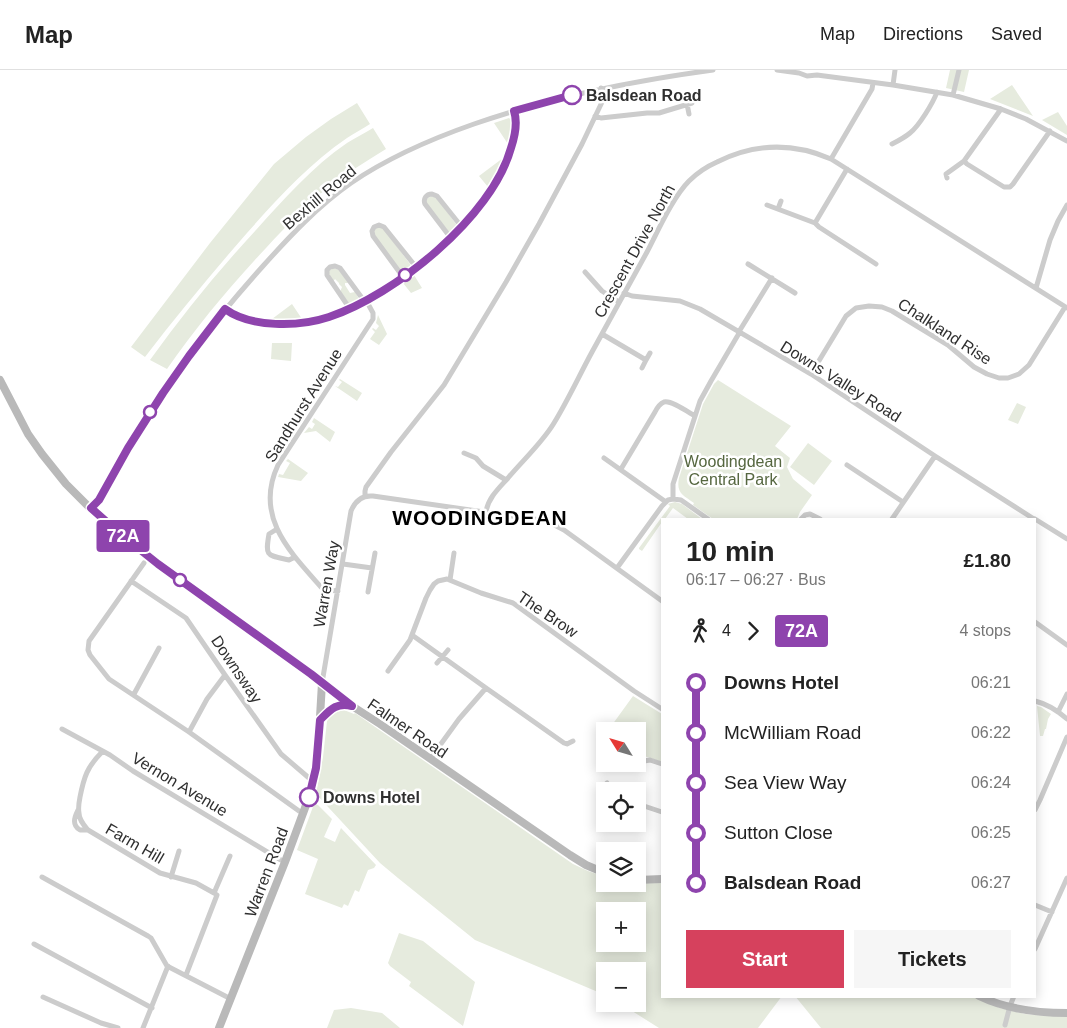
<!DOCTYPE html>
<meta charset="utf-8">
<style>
:root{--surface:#fff;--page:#f6f6f6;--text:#222;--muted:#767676;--line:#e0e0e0;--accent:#d6415d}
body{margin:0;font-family:Arial,sans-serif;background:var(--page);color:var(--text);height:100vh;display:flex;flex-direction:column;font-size:19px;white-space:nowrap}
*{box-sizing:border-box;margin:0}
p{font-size:16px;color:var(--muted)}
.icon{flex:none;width:28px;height:28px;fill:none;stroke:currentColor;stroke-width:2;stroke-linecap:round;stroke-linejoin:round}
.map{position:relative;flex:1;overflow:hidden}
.side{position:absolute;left:661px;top:448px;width:375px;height:480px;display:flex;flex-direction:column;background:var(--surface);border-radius:0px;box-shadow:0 2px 12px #0003}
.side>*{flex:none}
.badge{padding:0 10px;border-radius:4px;font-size:18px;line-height:32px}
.needle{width:32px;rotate:307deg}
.controls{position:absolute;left:596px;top:652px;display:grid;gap:10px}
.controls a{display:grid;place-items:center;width:50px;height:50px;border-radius:0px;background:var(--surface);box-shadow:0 2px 12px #0003;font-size:25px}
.map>.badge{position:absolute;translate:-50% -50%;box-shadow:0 0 0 2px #fff}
.legs{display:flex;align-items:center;gap:8px;height:55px;padding:0 25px;font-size:16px}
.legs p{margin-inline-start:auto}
.summary{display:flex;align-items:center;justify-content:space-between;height:85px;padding:0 25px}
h1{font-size:28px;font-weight:700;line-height:38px}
.cta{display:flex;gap:10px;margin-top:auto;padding:10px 25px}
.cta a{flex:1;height:58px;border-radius:0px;background:var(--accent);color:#fff;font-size:20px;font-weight:700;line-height:58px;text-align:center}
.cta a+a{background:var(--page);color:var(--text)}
ul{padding:0 25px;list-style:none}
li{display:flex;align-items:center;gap:18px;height:50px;font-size:19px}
li i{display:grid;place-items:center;width:8px;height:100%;margin:0 6px;background:currentColor}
li i::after{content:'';width:12px;height:12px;margin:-6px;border:4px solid;border-radius:50%;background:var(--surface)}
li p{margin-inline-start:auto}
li:first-child i{background:linear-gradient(#0000 50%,currentColor 0)}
li:last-child i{background:linear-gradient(currentColor 50%,#0000 0)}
header{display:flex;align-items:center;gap:30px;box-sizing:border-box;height:70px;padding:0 25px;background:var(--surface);border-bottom:1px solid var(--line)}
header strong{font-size:24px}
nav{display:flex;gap:28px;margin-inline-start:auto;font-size:18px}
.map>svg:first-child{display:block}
.green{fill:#e6ebde;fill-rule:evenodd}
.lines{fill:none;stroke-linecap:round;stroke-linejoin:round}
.street{stroke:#ccc;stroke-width:5}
.secondary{stroke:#b9b9b9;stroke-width:8}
.line-1-casing{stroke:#fff;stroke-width:11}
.line-1{stroke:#8e44ad;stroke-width:8}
.stop-1-dot{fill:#fff;stroke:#8e44ad;stroke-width:2.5}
.labels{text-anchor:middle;stroke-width:5;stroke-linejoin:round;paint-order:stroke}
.stop-label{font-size:16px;font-weight:bold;fill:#2f2f2f;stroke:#fff;text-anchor:start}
.street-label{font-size:16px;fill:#2f2f2f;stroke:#fff}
.park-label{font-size:16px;fill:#566740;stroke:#fff}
.district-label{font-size:21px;font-weight:bold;letter-spacing:1px;fill:#000;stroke:#fff}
</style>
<header>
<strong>Map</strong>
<nav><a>Map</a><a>Directions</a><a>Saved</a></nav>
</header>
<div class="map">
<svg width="1067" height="958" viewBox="0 0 1067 958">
<rect width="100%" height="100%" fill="#fff"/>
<path class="green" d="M950,0H969L964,22L946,18Z
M1012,15L1033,46L990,29Z
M357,33L370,54C363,59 354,63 347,68C309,94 278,128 247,163C212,203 178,244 145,287L131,277L210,173L274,94L306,67L331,49Z
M1058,42L1067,56V65L1042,50Z
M509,48L511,50V60L508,74L494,53Z
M373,58L386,79C369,90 351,100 335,112C310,131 287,155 266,178C230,216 197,256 167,299L150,290C183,244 218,201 256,160C284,129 312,97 347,73C355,68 365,63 373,58Z
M503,88L499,100L488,117L479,106Z
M432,126L436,127L456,154V158L453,161L449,162L427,135C426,129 427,128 432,126Z
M376,158H383L410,194V197L408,200L403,202L400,200L375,166L374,160Z
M333,198L339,200L347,211L348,213H345V215L350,223L355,222L358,227V230L355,233H349L340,222L342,217L339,214V213L335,209L333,212L329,207V201Z
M414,205L422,218L411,223L403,213Z
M292,234L302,249H272Z
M378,245L387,264L379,275L370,269L375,262L372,259L373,258L376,260L379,256L376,253Z
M272,273H292L291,291L271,289Z
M340,309L362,323L357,331L335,316L338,317L342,312L339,310Z
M718,310L791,356L775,376L790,388L787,397L793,409L812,425L800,442L797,449H713L693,435L694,433C683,425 676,423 679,408L703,334L714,314Z
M1017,333L1026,337L1018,354L1008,350Z
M314,348L335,362L330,372L316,361L304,363L309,357L312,359L315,354L312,352Z
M808,373L832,391L814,415L790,397Z
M288,389L308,403L301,411L278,407L279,404L283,405L290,393L286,391Z
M675,432L682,434L702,449H688L673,438L665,449H662V452L642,481L639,479V478L670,436L668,434Z
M633,626L662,644V692L638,684V678L639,676L638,675V661H619L612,655Z
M1037,636L1041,637L1051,644L1048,649L1046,659H1045L1043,666H1040Z
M344,640L354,644L355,643L573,794L588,801L605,807V814L662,813V926H782L758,958H659L621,934H638V901H605V925L475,870L398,808L380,793L316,724L323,687L327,651L331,645L336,642ZM605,841H638V874H605Z
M314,734L318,735L332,749L324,767L335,772L341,758L376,795L374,798L368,800L359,822L355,820L348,836L344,834L342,838L305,824L318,789L297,780Z
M399,863L423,871L475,912L463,956L409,916L411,912L390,896L388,893Z
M795,926H972L1000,938L1025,944L1046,946H1067V958H821Z
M351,938L382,943L400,958H327L334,940Z"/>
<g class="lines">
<path class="street" d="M777,0L799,3L807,6L817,5L893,15L953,25L1001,39L1026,49L1067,71
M893,15L895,0
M953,25L959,0
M687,34L689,44
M1001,39L964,91L967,94L1004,117H1010L1013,114L1050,61
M595,46L601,48L647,43H659L692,33
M892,74C898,71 904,68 910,63C919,56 933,33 937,22
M831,89L872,19L873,13
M847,99L815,153L819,157L876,194
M947,108L946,104L964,91
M767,135L815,153
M778,139L781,131
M450,167L425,134C423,129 426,124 432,124L437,126L461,156
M748,194L795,223
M585,202L602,221L619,232
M403,207L373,166L372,161L374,157L379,155L384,157L416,197
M1036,218L1050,170L1058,151L1067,135
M624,223L632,226L680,231L700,239L811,304L935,386L1034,449
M225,239C250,258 299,257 328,248C394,227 492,145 511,78C515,65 518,53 514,41
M602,264L646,290L650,283
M642,298L646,290
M811,304L846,246L856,238L869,236L882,237L892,241L948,275L974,297L987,304L999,308H1008L1019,304L1029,295L1065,237
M464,383L476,388L483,396L506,410
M604,388L666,432
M847,395L903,432
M621,399L655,342C657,338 659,334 664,332C671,330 688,342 695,346
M365,426V421L366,417L391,382L444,315L506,212L539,154L582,74L603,30V27L601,18
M673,429V414L700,331L711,311L738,265L740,260L772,208
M673,429L681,430L708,449
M91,439C106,424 117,398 127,380C145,348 166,316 189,286C212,255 237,225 263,196C290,166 318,136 351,113C389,87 431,69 474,54C551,27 632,11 713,0
M486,442C488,428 499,418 508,408C523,390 542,373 554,353C568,330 579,306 592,282C610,249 628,216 647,182C658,161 673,127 689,111C697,103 708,96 717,92C755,73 792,72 831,89L1067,238
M801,449L805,445L810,444L820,449
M892,449L935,386
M1035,449L1067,469
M277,459L269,464C265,487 267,485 289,490L295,487
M144,493L89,571L88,580L90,585L109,609L189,662L299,741L304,743
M343,494L372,498
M617,498L662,436L668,430L673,429
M450,510L454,483
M131,511L186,548L225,605L281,684L309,708L314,709
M338,521L326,520L321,517C289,481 254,446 278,395L373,249V243L367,232L362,228L340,198L335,196L330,197L327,200V205L350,239
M368,522L375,483
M1035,552L1067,575
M412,565L486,618L564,673L567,674L573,671
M437,593L448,580
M388,601L410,570L426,528L430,520L434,514L438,511L447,509L481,523L513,533L634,621L662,639
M322,613L351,441C355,431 362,425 373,426L547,451L564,460L662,531
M134,624L159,578
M1035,631C1047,634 1058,641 1067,649
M1058,642L1067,624
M62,659L110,685L133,701L279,789L285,792
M189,662L207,629L225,605
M102,682C87,697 84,707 80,727C79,732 78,738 79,743C79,750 84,755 88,760L160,803L196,813L214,823L217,825L186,905
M638,686L644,691L650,690L662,694
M430,689L459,649L486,618
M607,713L610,718L615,721
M638,734L662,742
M78,740C74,748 72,755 80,760H88
M1035,740L1040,730L1067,667
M42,807L148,866L151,868L167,896L231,929
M171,807L179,781
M214,823L230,786
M1035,835L1052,842
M34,874L152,938
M1035,879L1067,808
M43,927L101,953L118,958
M1005,955L1010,936L1014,926
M143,958L168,896"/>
<path class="secondary" d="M0,310L28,364L42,384L66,414L91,439L138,479L169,502L311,604L352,636L380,654L570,785L586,795L605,803
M320,650C330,641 336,632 352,636
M638,810L662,809
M979,926C1006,939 1037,943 1067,943
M219,958L285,792L309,727L314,709L318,681L322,613"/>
</g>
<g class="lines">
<g class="line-1-casing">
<path id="line-1" d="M309,727L316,698L320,650C330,640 336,632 352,636L311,604L158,494L118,462L91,438L99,430L128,378L163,323L189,286L225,239C251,258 299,257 329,247C395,225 492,147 511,78C515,66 518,53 514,41L572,25"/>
</g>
<use href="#line-1" class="line-1"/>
</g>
<g class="stop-1-dot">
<circle cx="572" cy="25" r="9"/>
<circle cx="405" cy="205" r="6"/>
<circle cx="150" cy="342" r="6"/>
<circle cx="180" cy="510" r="6"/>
<circle cx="309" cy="727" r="9"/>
</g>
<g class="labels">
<g class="stop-label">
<text x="586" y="31">Balsdean Road</text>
<text x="323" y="733">Downs Hotel</text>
</g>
<g class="street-label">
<text transform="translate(319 127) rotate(-40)" y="6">Bexhill Road</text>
<text transform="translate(634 181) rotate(-61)" y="6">Crescent Drive North</text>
<text transform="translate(945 261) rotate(33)" y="6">Chalkland Rise</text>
<text transform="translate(841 311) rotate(32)" y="6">Downs Valley Road</text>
<text transform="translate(303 335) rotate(-58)" y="6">Sandhurst Avenue</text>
<text transform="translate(326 514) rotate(-80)" y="6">Warren Way</text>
<text transform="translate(548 544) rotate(34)" y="6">The Brow</text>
<text transform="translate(237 599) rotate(56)" y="6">Downsway</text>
<text transform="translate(408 658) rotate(34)" y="6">Falmer Road</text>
<text transform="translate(180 714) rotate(31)" y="6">Vernon Avenue</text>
<text transform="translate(135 773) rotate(30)" y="6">Farm Hill</text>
<text transform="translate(266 802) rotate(-69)" y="6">Warren Road</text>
</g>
<g class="park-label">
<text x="733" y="397">Woodingdean<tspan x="733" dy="18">Central Park</tspan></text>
</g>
<g class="district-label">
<text x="480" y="455">WOODINGDEAN</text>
</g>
</g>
</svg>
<div class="controls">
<a><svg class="needle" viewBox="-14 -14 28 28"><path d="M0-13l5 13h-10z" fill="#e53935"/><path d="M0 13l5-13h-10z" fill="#767676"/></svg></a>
<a><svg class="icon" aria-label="locate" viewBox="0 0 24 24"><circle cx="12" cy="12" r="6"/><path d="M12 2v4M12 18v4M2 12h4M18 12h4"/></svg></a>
<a><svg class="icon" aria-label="layers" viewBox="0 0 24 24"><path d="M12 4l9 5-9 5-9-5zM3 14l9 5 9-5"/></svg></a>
<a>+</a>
<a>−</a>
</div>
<b class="badge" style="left:123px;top:466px;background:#8e44ad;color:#fff">72A</b>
<section class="side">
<div class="summary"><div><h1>10 min</h1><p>06:17 – 06:27 · Bus</p></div><b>£1.80</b></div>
<div class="legs"><svg class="icon" aria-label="walk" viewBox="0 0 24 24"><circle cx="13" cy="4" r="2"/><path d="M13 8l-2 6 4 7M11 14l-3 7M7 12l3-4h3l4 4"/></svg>4<svg class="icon" aria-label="forward" viewBox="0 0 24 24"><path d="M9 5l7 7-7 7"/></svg><b class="badge" style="background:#8e44ad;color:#fff">72A</b><p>4 stops</p></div>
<ul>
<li><i style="color:#8e44ad"></i><b>Downs Hotel</b><p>06:21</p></li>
<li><i style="color:#8e44ad"></i><span>McWilliam Road</span><p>06:22</p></li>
<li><i style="color:#8e44ad"></i><span>Sea View Way</span><p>06:24</p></li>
<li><i style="color:#8e44ad"></i><span>Sutton Close</span><p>06:25</p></li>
<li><i style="color:#8e44ad"></i><b>Balsdean Road</b><p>06:27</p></li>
</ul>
<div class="cta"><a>Start</a><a>Tickets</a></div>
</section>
</div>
